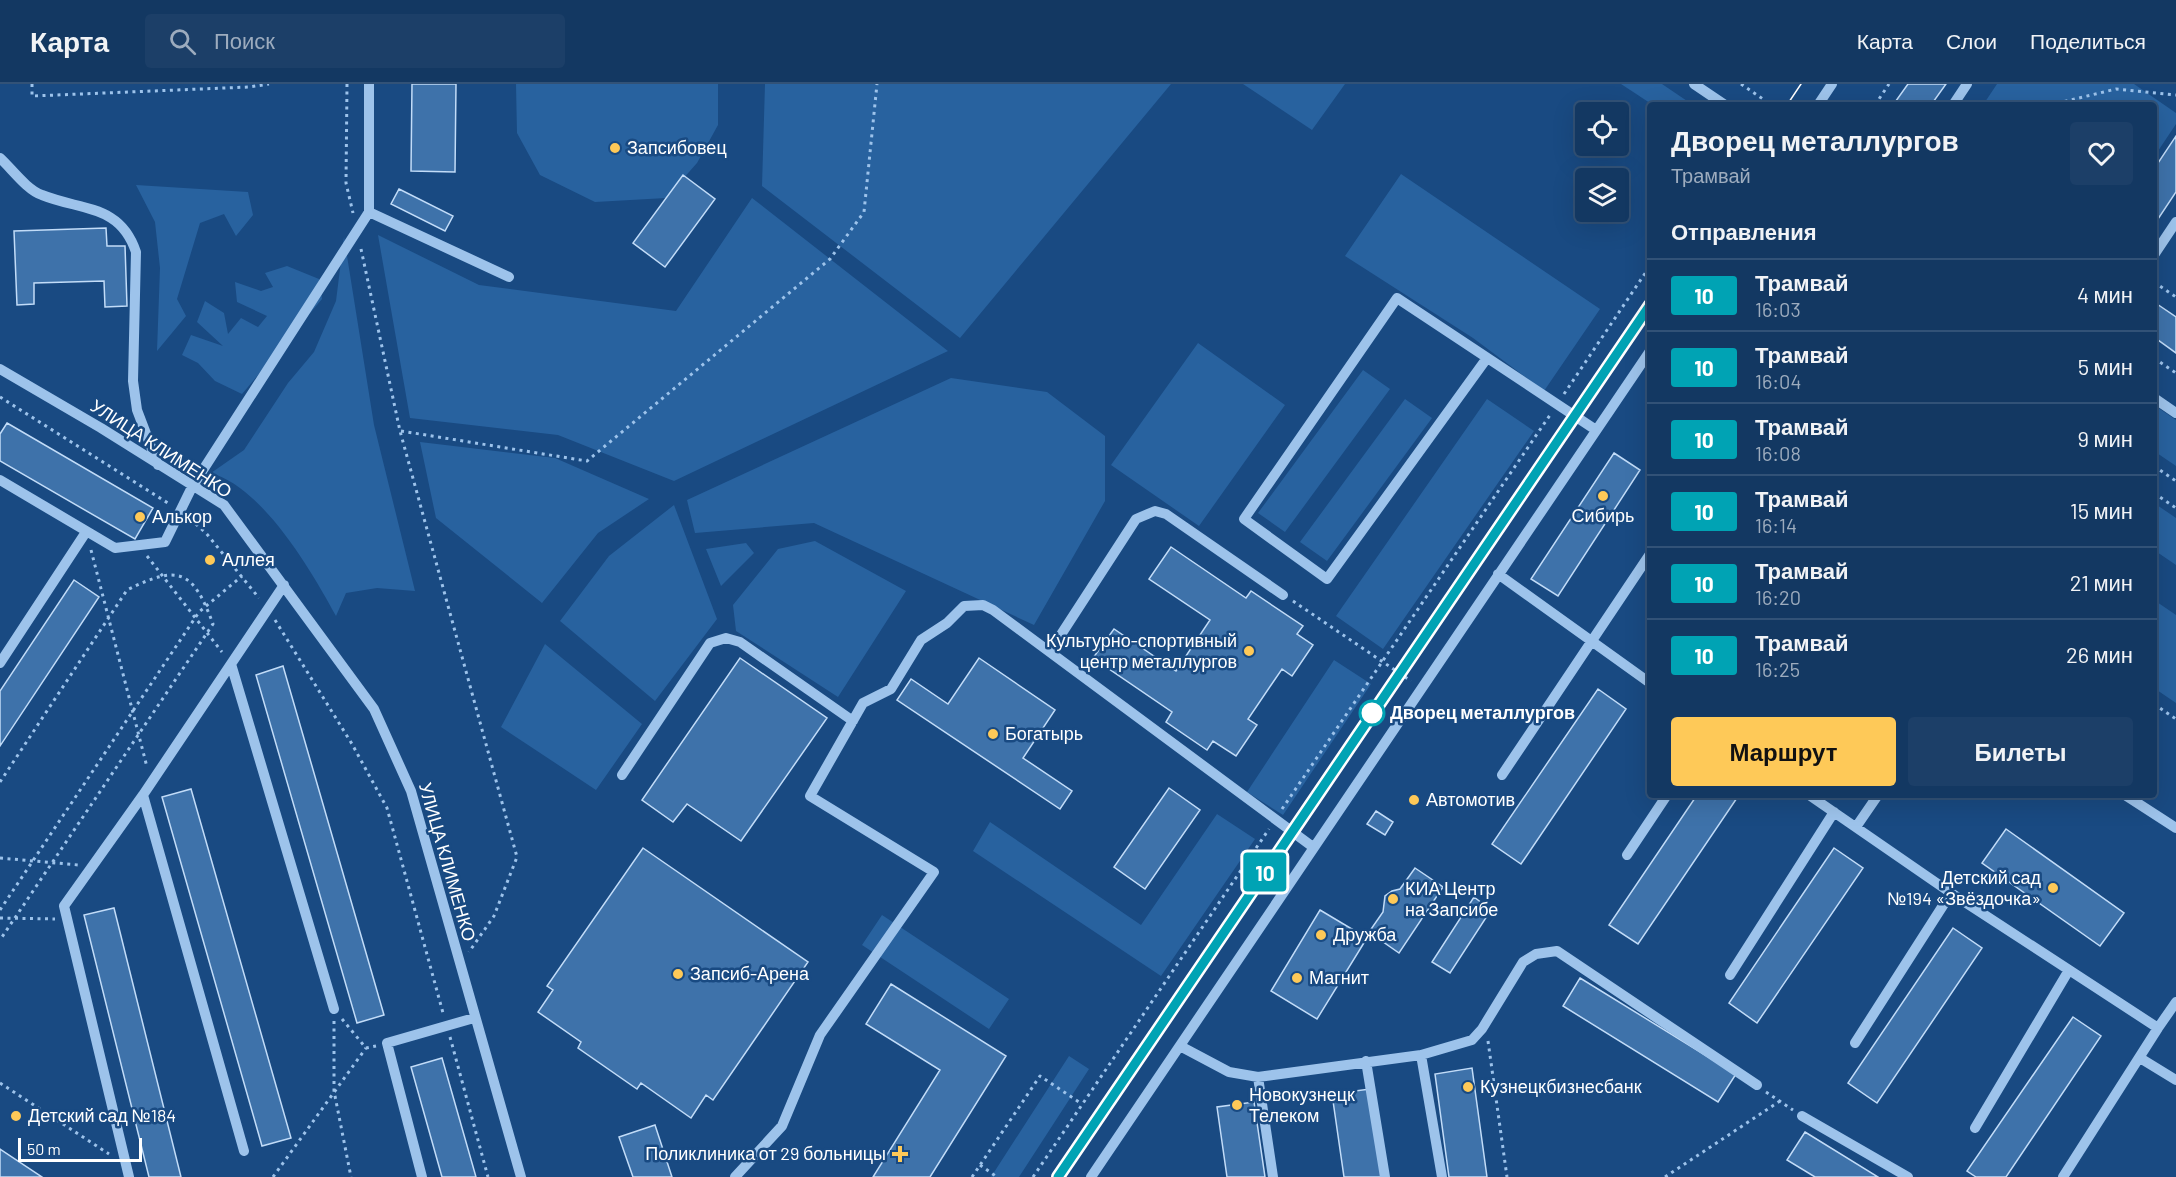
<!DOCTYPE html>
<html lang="ru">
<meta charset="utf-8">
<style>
:root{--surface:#133862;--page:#1c3f68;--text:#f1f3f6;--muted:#9dacbe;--line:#325277;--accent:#fec958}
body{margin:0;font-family:Barlow,sans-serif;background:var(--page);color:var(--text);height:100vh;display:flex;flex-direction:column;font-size:22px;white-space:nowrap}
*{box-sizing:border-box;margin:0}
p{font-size:20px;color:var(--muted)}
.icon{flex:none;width:33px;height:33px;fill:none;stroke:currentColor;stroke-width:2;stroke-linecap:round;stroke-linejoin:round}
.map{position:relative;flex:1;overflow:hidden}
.details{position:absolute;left:1647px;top:18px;width:510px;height:696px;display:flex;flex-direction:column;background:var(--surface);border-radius:6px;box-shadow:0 6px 24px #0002,0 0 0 2px var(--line)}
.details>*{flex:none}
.badge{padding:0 12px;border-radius:4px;font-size:21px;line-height:39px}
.buttons{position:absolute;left:1575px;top:18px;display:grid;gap:12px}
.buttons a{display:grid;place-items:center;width:54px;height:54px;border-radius:6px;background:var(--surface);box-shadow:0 6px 24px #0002,0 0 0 2px var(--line);font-size:30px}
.scale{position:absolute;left:18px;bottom:15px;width:124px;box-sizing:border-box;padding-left:6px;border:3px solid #fff;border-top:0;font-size:16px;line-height:21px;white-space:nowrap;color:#fff;-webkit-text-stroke:4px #194a82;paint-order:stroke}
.map>.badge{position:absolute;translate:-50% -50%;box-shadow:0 0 0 3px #fff}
h2{padding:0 24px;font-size:22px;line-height:54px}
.round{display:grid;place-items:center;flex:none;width:63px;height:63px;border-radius:6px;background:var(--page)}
.headline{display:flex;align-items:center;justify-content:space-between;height:102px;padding:0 24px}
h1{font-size:28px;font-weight:700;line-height:45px}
.primary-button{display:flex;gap:12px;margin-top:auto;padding:12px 24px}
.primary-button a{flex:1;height:69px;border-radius:6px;background:var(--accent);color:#111;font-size:24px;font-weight:700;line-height:69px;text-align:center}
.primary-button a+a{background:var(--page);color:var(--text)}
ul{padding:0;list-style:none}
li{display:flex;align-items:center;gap:18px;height:72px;padding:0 24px;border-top:2px solid var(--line)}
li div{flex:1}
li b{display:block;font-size:22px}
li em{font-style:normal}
li .badge{min-width:66px;font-weight:700;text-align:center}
header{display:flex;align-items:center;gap:36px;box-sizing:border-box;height:84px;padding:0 30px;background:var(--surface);border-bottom:2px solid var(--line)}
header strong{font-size:28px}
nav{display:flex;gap:33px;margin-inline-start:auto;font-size:21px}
.search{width:420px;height:54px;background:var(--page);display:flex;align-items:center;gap:15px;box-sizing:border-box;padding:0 21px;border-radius:6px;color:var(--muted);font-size:22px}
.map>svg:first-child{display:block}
.green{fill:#28629f}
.building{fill:#3e72aa;stroke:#c2dcf8;stroke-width:1.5}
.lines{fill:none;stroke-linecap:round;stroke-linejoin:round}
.path{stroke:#9dc3eb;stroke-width:3;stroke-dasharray:3 4.5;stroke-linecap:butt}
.minor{stroke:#9dc3eb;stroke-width:10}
.tram{stroke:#fff;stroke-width:1.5}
.line-casing{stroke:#fff;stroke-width:14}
.line{stroke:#00a3b4;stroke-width:9}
.poi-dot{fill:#fec958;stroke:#194a82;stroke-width:2}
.stop-dot{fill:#fff;stroke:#00a3b4;stroke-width:3}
.labels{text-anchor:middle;stroke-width:5;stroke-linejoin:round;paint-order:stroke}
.poi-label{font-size:18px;fill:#fff;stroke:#194a82;text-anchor:start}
.street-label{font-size:18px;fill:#fff;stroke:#194a82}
.stop-label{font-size:18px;font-weight:bold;fill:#fff;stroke:#194a82;text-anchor:start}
</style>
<header>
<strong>Карта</strong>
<div class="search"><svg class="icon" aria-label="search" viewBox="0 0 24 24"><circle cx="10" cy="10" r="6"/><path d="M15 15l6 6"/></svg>Поиск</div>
<nav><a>Карта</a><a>Слои</a><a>Поделиться</a></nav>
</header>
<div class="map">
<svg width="2176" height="1093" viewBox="0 0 2176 1093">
<rect width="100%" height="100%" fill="#194a82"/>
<path class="green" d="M516,0H718V41L697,79L666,114L595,118L540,91L517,49Z
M765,0H1171L960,254L762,102Z
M1243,0H1345L1312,46Z
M1621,0H1662L1693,21H1653Z
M1997,0H2134L2176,29V40L2154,73V21H1983Z
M1401,90L1600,225L1544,307L1473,254L1345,172Z
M136,101L248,108L253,131L236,152L224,130L200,139L177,215L186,232L157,267L160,184L155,138Z
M752,114L948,267L674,397L558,351L410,334L378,151L479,201L676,227Z
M344,153L374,341L415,507L377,504L346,509L336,532C311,486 263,404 211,389L244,366L288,299L314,268L336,217Z
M287,182L319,195L322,215L242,310L215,297L198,279L182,271L191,251L223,262L197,238L205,217L224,229L228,250L241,234L258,243L267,232L237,218L235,198L261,207L273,203L265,189Z
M1198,259L1285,321L1199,442L1111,381Z
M1363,286L1390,305L1285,448L1258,429Z
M951,294L1047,308L1105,352V417L1034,541L814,439L695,449L687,416Z
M1405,315L1432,334L1327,477L1300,458Z
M1487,315L1534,347L1383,565L1336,532Z
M2154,321L2176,336V382L2154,367Z
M420,358L555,374L649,415L598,449L542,519L436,434Z
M2154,419L2176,434V481L2154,466Z
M674,421L717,535L655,617L560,537L609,472Z
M815,457L906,507L838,613L736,547L733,521L778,465Z
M746,459L754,469L721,502L706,465Z
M2154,516L2176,531V619L2154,604Z
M545,560L642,640L596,706L501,643Z
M1334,576L1371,600L1283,731L1247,708Z
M1217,730L1255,755L1161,892L973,767L990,738L1141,841Z
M882,831L1009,915L989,945L862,861Z
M1069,972L1089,985L1019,1093H991Z"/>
<path class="building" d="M412,0H456L455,88L411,87Z
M1908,0H1946L1931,21H1893Z
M2176,52V108L2154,141V85Z
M683,91L715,115L665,183L633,159Z
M399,105L453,132L445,147L391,120Z
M106,144L107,162H125L127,222L105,223L104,197L34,199V220L17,221L14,147Z
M2154,218L2176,233V269L2154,253Z
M7,339L153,424L135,455L0,377V350Z
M1614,369L1640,386L1558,512L1531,495Z
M1171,463L1246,514L1251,507L1303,542L1297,550L1313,561L1292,592L1282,585L1248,635L1257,641L1236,672L1213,657L1207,666L1166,638L1172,628L1093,574L1114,545L1176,587L1210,536L1149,495Z
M74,496L99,513L0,662V607Z
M740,574L827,634L741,757L687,720L673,738L642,716Z
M979,574L1055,626L1023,674L1072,707L1060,725L897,616L911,595L948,620Z
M283,582L384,931L357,939L256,591Z
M1598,605L1626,625L1521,780L1492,760Z
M1169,704L1200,726L1145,805L1114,783Z
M191,705L291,1054L262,1062L162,713Z
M1697,711H1739L1638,860L1609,841Z
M1376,727L1393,738L1385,751L1367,740Z
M2006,745L2124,829L2100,862L1982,779Z
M643,764L808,878L713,1016L706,1011L691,1034L641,999L637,1005L578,964L581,958L538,928L553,906L547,902Z
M1834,764L1863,784L1757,939L1729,919Z
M1415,784L1443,803L1399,869L1369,848L1383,828L1385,812L1392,807L1400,805Z
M1474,813L1491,826L1450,889L1432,878Z
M114,824L181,1093H149L84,831Z
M1320,826L1367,854L1317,935L1271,907Z
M1953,844L1982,864L1877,1019L1848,999Z
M1580,894L1736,990L1718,1018L1563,922Z
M891,900L1006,972L930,1093H873L940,986L866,940Z
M2073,933L2101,952L2006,1093H1976L1967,1087Z
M442,974L476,1093H442L411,983Z
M1472,984L1487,1093H1449L1435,990Z
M1370,1005L1382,1093H1344L1332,1010Z
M1254,1018L1265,1093H1227L1217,1023Z
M655,1041L672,1093H633L619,1053Z
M1805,1048L1878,1093H1815L1787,1076Z
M0,1065L42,1093H0Z"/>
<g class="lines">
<path class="path" d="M32,0V12L249,3L269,0
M347,0L346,99L353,129
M1741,0L1763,15L1759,21
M1875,21L1889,0
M2050,21L2116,5L2176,11
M361,165L400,347L517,773L494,832L469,868
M2154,198L2176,213
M2154,274L2176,289
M1564,310L1650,182
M0,313L171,421
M401,347L587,377L830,175L864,128L877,0
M2154,382L2176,397
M2154,409L2176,424
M190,435L206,449L259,514
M91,466L147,683
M147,472L222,568
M1293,517L1411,597
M275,536L352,660L387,724L443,929
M2154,620L2176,635
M0,698L127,506C179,480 193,486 213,540L0,856
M1282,725L1550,331
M0,774L79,781
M0,826L199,528L242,492
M0,834L55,835
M342,935L366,964L376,962
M334,937V1007L351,1093
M450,953L488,1093
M1488,957L1507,1093
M0,999L109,1070
M1766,1008L1793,1026
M980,1081L997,1093
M273,1093L366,964
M972,1093L1040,992L1082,1020
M1033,1093L1269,745
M1665,1093L1780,1017"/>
<path class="minor" d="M1694,0L1725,21
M1818,21L1832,0
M1953,21L1967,0
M0,74C12,85 27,106 42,111C82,127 120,120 136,168L133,297L137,326L158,381
M369,128L509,193
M2154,171L2176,138
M1487,274L1327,495L1244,435L1397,214L1596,346
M0,285L101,344L224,421L374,625L411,707L521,1093
M2154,314L2176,329
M0,396L115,464L165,458L192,403L369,128V0
M1498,490L1650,599
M1051,566L1136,435L1155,427L1166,430L1283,511
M0,579L86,448
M231,580L334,925
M622,691L710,559L726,554L740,558L853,637
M1502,691L1650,470
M143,711L244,1067
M1809,711L1951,809L2158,944L2063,1093
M2125,711L2176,744
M1856,743L1878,711
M1627,771L1667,711
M1730,891L1834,728
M2158,944L2176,918
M1855,959L1951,809
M1180,962L1229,988L1258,993L1421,971L1472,956L1482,945L1523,878L1536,870L1557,867L1757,1001
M1421,971L1442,1093
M2140,974L2176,996
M1366,977L1385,1093
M1258,993L1273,1093
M1802,1032L1908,1093
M1975,1044L2069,886
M129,1093L64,822L143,711L284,501
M422,1093L387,959L474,934
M735,1093L782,1042L820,951L934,788L810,712L863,619L891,605L921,556L947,539L964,522L983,521L993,526L1313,763
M1091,1093L1650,267"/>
<path class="tram" d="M1787,21L1801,0
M1058,1093L1650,221"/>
</g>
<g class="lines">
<g class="line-casing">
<path id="line" d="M1058,1093L1650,221"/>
</g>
<use href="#line" class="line"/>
</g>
<g class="poi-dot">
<circle cx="615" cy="64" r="6"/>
<circle cx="1603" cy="412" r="6"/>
<circle cx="140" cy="433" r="6"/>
<circle cx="210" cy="476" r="6"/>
<circle cx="1249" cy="567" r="6"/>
<circle cx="993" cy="650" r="6"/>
<circle cx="1414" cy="716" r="6"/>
<circle cx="2053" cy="804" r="6"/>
<circle cx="1393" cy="815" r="6"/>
<circle cx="1321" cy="851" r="6"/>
<circle cx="678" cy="890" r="6"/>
<circle cx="1297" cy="894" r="6"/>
<circle cx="1468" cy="1003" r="6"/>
<circle cx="1237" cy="1021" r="6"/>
<circle cx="16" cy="1032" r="6"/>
<path d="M897 1061h6v6h6v6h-6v6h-6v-6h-6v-6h6z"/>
</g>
<circle class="stop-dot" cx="1372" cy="629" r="12"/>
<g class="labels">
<g class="poi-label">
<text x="627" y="70">Запсибовец</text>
<text x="1603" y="438" text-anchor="middle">Сибирь</text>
<text x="152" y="439">Алькор</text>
<text x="222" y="482">Аллея</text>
<text x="1237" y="563" text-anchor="end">Культурно-спортивный<tspan x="1237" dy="21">центр металлургов</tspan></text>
<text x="1005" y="656">Богатырь</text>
<text x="1426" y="722">Автомотив</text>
<text x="2041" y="800" text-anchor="end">Детский сад<tspan x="2041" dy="21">№194 «Звёздочка»</tspan></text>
<text x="1405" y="811">КИА Центр<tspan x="1405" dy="21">на Запсибе</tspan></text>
<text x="1333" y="857">Дружба</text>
<text x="690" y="896">Запсиб-Арена</text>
<text x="1309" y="900">Магнит</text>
<text x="1480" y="1009">Кузнецкбизнесбанк</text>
<text x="1249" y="1017">Новокузнецк<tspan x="1249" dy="21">Телеком</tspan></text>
<text x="28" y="1038">Детский сад №184</text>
<text x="886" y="1076" text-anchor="end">Поликлиника от 29 больницы</text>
</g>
<g class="street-label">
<text transform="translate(161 365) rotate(33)" y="6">УЛИЦА КЛИМЕНКО</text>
<text transform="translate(447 778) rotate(74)" y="6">УЛИЦА КЛИМЕНКО</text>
</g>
<g class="stop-label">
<text x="1390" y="635">Дворец металлургов</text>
</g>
</g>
</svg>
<div class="buttons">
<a><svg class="icon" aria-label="locate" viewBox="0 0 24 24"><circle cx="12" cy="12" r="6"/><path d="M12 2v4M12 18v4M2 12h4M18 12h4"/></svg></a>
<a><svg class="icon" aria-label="layers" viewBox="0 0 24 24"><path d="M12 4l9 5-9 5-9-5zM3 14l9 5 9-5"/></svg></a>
</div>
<div class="scale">50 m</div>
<b class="badge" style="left:1265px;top:788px;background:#00a3b4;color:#fff">10</b>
<section class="details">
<div class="headline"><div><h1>Дворец металлургов</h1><p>Трамвай</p></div><a class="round"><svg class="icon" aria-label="heart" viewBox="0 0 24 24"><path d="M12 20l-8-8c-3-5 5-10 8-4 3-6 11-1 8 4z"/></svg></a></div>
<h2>Отправления</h2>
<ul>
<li><span class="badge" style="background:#00a3b4;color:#fff">10</span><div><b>Трамвай</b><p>16:03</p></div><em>4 мин</em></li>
<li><span class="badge" style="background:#00a3b4;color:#fff">10</span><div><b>Трамвай</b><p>16:04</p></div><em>5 мин</em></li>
<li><span class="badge" style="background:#00a3b4;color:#fff">10</span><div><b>Трамвай</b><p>16:08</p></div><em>9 мин</em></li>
<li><span class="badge" style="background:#00a3b4;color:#fff">10</span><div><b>Трамвай</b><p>16:14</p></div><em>15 мин</em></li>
<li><span class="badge" style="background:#00a3b4;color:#fff">10</span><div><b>Трамвай</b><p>16:20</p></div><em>21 мин</em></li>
<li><span class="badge" style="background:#00a3b4;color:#fff">10</span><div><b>Трамвай</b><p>16:25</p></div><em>26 мин</em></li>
</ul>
<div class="primary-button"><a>Маршрут</a><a>Билеты</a></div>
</section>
</div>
